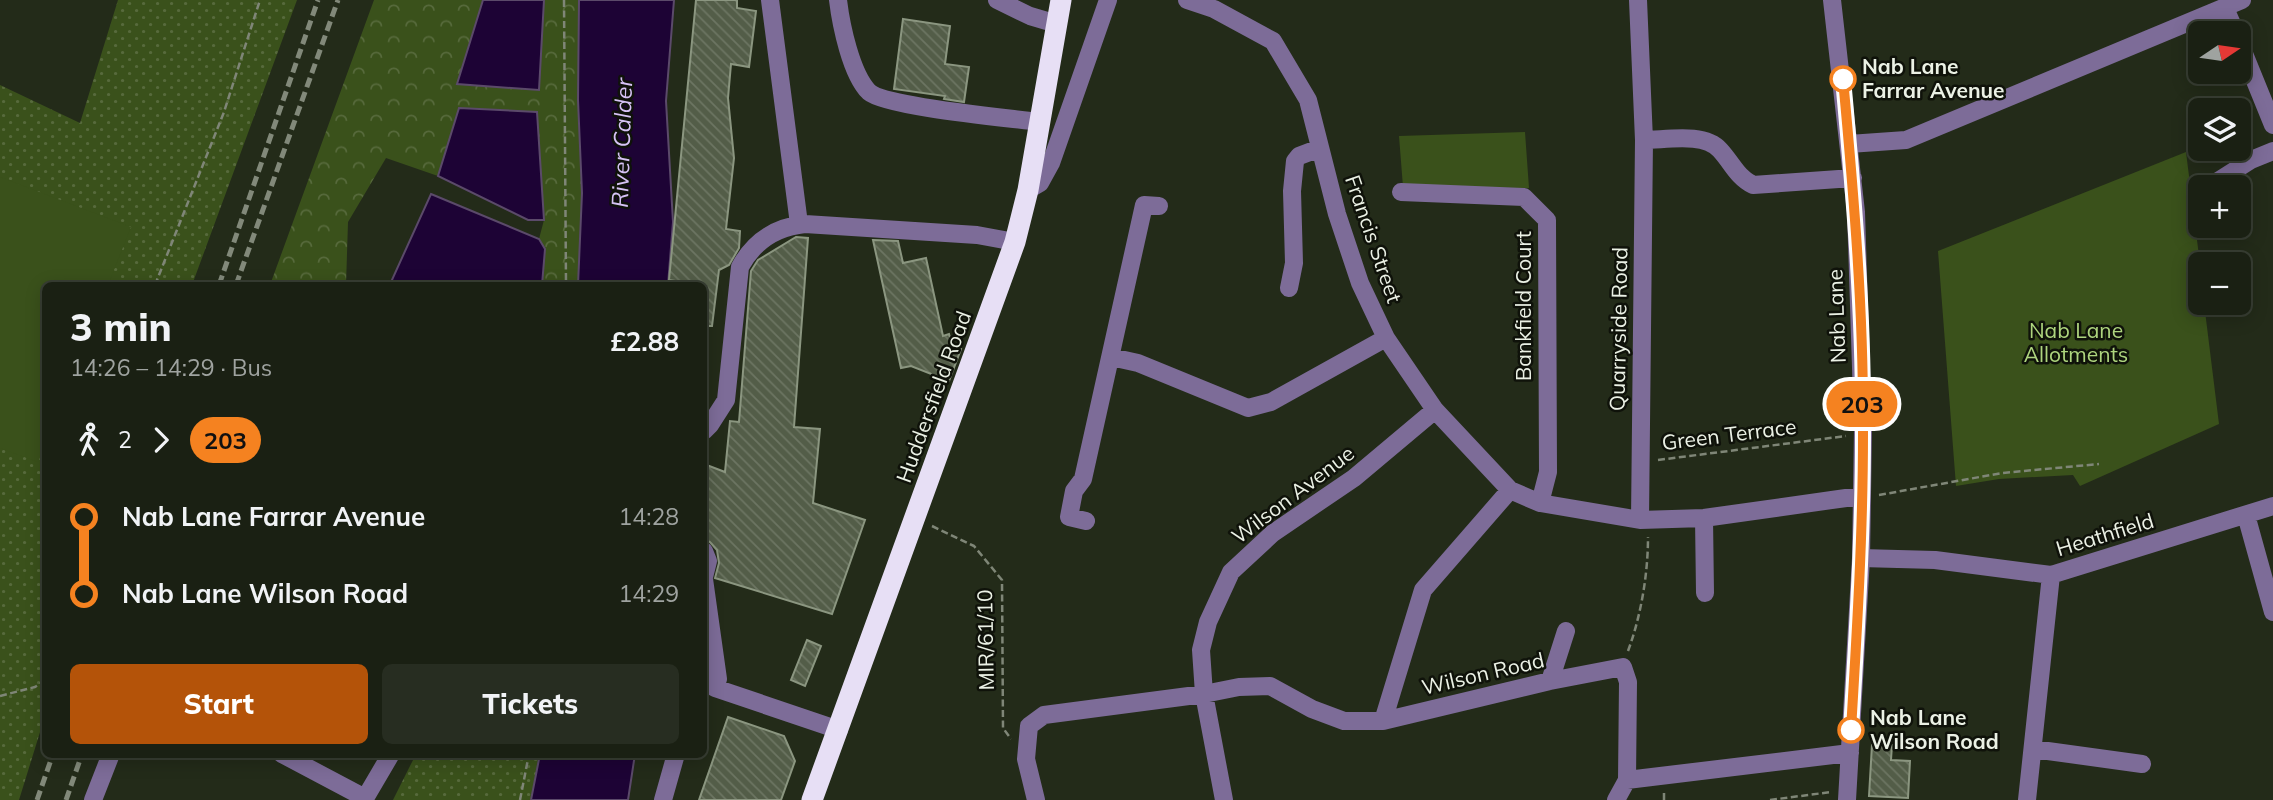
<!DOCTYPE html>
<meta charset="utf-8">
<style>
:root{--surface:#1a2013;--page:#272d21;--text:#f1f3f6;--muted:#9fa3a0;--line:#383e33;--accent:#b45309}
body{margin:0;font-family:Mulish,sans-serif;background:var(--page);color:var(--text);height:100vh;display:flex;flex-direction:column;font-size:26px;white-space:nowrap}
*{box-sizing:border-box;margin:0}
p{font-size:23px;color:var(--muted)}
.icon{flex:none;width:38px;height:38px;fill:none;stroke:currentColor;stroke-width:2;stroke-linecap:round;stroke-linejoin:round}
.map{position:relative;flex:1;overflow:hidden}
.drawer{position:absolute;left:42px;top:282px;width:665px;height:476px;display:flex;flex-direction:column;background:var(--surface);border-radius:10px;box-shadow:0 4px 18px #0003,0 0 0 2px var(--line)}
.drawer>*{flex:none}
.badge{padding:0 14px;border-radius:23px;font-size:24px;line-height:46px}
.needle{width:46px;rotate:77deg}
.tools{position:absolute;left:2188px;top:21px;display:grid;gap:14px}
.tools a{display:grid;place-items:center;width:63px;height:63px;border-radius:10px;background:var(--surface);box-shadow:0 4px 18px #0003,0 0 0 2px var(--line);font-size:35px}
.map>.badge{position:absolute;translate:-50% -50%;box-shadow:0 0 0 4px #fff}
.legs{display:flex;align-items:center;gap:10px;height:77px;padding:0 28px;font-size:23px}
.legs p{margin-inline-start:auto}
.overview{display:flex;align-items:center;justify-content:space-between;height:119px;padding:0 28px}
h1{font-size:38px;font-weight:800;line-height:52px}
.primary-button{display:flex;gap:14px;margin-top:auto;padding:14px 28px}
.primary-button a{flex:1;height:80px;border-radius:10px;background:var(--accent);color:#fff;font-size:28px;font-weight:800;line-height:80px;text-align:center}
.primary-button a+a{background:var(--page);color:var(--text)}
ul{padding:0 28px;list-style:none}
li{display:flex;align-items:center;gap:24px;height:77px;font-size:26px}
li i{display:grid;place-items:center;width:10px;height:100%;margin:0 9px;background:currentColor}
li i::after{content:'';width:18px;height:18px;margin:-9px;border:5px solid;border-radius:50%;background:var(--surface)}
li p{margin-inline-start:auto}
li:first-child i{background:linear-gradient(#0000 50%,currentColor 0)}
li:last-child i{background:linear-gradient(currentColor 50%,#0000 0)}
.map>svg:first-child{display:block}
.grass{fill:url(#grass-dots)}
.forest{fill:url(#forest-crowns)}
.garden{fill:#3a511b}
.water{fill:#1d0335;stroke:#5b4a6a;stroke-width:2}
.building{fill:url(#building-back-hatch);stroke:#8b9680;stroke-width:2}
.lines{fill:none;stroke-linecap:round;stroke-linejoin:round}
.path{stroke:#7f8677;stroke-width:2.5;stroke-dasharray:7 3.5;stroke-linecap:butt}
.minor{stroke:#7d6c98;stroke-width:18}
.highway{stroke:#e7dff5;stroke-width:21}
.rail{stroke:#82897a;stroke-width:5;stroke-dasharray:10 5;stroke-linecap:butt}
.line-1-casing{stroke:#fff;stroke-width:16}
.line-1{stroke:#f58220;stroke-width:10}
.stop-1-dot{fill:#fff;stroke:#f58220;stroke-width:3.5}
.labels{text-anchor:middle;stroke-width:5;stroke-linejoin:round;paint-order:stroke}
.stop-label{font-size:21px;font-weight:bold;fill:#ebf1e5;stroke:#0f120a;text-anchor:start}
.street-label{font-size:21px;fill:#ebf1e5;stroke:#0f120a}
.park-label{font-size:21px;fill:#aed57e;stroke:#0f120a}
.water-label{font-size:23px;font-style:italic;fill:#d6c2f5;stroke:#0f120a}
</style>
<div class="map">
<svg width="2273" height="800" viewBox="0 0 2273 800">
<defs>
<pattern id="grass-dots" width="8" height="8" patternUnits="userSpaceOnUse" patternTransform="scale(1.75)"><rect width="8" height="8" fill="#3a511b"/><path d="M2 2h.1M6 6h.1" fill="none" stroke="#576a3c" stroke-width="1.8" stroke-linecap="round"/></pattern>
<pattern id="forest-crowns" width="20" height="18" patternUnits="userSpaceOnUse" patternTransform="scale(1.75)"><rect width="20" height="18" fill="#3a511b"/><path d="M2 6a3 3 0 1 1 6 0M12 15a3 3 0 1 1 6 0" fill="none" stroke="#576a3c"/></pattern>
<pattern id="building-back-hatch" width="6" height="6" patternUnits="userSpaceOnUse" patternTransform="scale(1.75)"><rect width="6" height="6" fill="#535d48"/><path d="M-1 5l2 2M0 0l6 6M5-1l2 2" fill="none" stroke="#6c7562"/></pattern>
</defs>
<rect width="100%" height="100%" fill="#232b19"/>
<path class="grass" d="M118,0H297L192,285H46L45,716L19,800H0V85L80,123Z
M416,754H540L531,800H393Z"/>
<path class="forest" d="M374,0H483L458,84L539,90L544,0H579L578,100L582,193L578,285H542L545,249L539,239L544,220L460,108L438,176L386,158L348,222L346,285H270Z"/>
<path class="garden" d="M1525,132L1529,188L1403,187L1399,136Z
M2186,152L2200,264V303H2204L2219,424L2080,486L2073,475L1999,479L1956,486L1938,251Z
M0,177L131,227L108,285H46V443L38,462L0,448Z"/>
<path class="water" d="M483,0H544L539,90L457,84Z
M579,0H674L666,101L673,222L668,285H578L582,193L578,100Z
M459,108L537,112L544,220H528L438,176Z
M431,194L539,239L545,249L542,285H392L391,282Z
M540,754H635L628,800H531Z"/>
<path class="building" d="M696,0H737V8L756,11L749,67L731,64L728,98L734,158L726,229L740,231L739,248L729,265L719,270L712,326H704V285H681L682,282L669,280Z
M903,19L950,26L945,64L969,67L964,102L944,99L945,96L894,89Z
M796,237L808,238L794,427L820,429L813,503L865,520L832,614L715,578L719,563L717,550L710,542L704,540V464L725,472L730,421L739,422L751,271L758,260Z
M873,240L898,241L903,263L926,258L943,336L949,334L952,345L961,349L949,381L911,366L901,368Z
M807,640L821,646L805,686L791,680Z
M728,717L784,736L795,761L781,800H699Z
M1872,745H1892L1891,760L1910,761L1908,798L1869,796Z"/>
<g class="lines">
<path class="path" d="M564,0L566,285
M155,285L224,112L260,0
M1658,460L1846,436
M1879,495L2002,473L2099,464
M932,526L974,546L1002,580L1003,728L1011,739
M1628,651C1641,616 1648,574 1648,537
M0,696L35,687L41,683L46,665
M1664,793V800
M520,800L529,754
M1770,800L1831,792"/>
<path class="minor" d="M770,0L799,224
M838,0C841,25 851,74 869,92C886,107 1010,118 1039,122
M997,0L1030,16L1057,24
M1187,0L1214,9L1273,41L1308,100L1337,214L1360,283L1386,338L1435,410L1510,490L1540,503L1640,520L1704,518L1846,498H1862
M1638,0L1644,140L1640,520
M1832,0L1856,212L1863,430L1861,558L1847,800
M2225,8L2236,33
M2238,39L2273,125
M1644,140C1666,140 1704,132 1720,150C1732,163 1737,177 1753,185L1853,178
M1849,144L1906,140L2242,0
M2218,181L2251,160L2273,151
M1028,190L1040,183L1051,163L1108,0
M1401,192L1524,197L1547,220L1548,472L1540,503
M1289,288L1294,263L1292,191L1295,161L1299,156L1320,148
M1111,357L1138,363L1248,408L1271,402L1386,338
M704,431L710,425L726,400L740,267C754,241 775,227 805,224L977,235L1015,242
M2246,515L2273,612
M1704,518L1705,593
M1086,521L1069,517L1074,491L1083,479L1144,205L1159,206
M704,551L708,561L704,577
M1861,558L1935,560L2051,575L2273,506
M704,579L718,679L715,688L839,730
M1550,681L1566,631
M1383,721L1423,590L1510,490
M2033,749L2142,764
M282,754L365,798
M93,800L111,754
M364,800L391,754
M663,800L676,754
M1036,800L1026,759L1029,726L1044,715L1204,694L1239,687L1270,686L1312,709L1344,721H1383L1550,681L1623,667L1628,682L1627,780L1850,753
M1224,800L1204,694L1201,650L1208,622L1231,572L1273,533L1354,478L1435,410
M1616,800L1627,780
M2027,800L2051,575"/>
<path class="highway" d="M812,800L1015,242L1028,190L1061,0"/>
<path class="rail" d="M219,285L318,0
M236,285L338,0
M37,800L53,754
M66,800L82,754"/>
</g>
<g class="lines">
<g class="line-1-casing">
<path id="line-1" d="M1843,79C1854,197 1864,315 1863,434C1863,533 1857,631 1851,730"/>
</g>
<use href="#line-1" class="line-1"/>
</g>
<g class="stop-1-dot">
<circle cx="1843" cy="79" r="12"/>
<circle cx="1851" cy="730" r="12"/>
</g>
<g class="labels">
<g class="stop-label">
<text x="1862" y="74">Nab Lane<tspan x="1862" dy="24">Farrar Avenue</tspan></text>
<text x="1870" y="725">Nab Lane<tspan x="1870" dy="24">Wilson Road</tspan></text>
</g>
<g class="street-label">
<text transform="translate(1373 239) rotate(71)" y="7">Francis Street</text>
<text transform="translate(1524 306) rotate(-90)" y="7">Bankfield Court</text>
<text transform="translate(1837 316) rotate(-92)" y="7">Nab Lane</text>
<text transform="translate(1619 329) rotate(-89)" y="7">Quarryside Road</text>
<text transform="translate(934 397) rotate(-70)" y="7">Huddersfield Road</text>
<text transform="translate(1729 435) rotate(-7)" y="7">Green Terrace</text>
<text transform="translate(1293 495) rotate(-37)" y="7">Wilson Avenue</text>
<text transform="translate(2105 535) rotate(-17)" y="7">Heathfield</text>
<text transform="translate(986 640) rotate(-91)" y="7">MIR/61/10</text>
<text transform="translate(1483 674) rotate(-13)" y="7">Wilson Road</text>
</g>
<g class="park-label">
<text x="2076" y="338">Nab Lane<tspan x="2076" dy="24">Allotments</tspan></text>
</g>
<g class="water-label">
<text transform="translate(622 143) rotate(-88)" y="8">River Calder</text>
</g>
</g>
</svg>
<div class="tools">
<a><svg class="needle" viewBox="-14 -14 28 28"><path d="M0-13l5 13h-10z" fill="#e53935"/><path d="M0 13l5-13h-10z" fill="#9fa3a0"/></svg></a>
<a><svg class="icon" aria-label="layers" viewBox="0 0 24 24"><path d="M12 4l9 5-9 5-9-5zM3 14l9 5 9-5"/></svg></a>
<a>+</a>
<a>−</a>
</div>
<b class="badge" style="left:1862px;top:404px;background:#f58220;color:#111">203</b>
<section class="drawer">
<div class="overview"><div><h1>3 min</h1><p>14:26 – 14:29 · Bus</p></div><b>£2.88</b></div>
<div class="legs"><svg class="icon" aria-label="walk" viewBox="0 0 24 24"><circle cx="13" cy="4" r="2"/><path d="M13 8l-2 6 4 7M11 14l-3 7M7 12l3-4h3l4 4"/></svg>2<svg class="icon" aria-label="forward" viewBox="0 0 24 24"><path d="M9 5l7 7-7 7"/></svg><b class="badge" style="background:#f58220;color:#111">203</b></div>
<ul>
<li><i style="color:#f58220"></i><b>Nab Lane Farrar Avenue</b><p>14:28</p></li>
<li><i style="color:#f58220"></i><b>Nab Lane Wilson Road</b><p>14:29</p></li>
</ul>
<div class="primary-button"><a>Start</a><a>Tickets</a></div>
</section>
</div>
